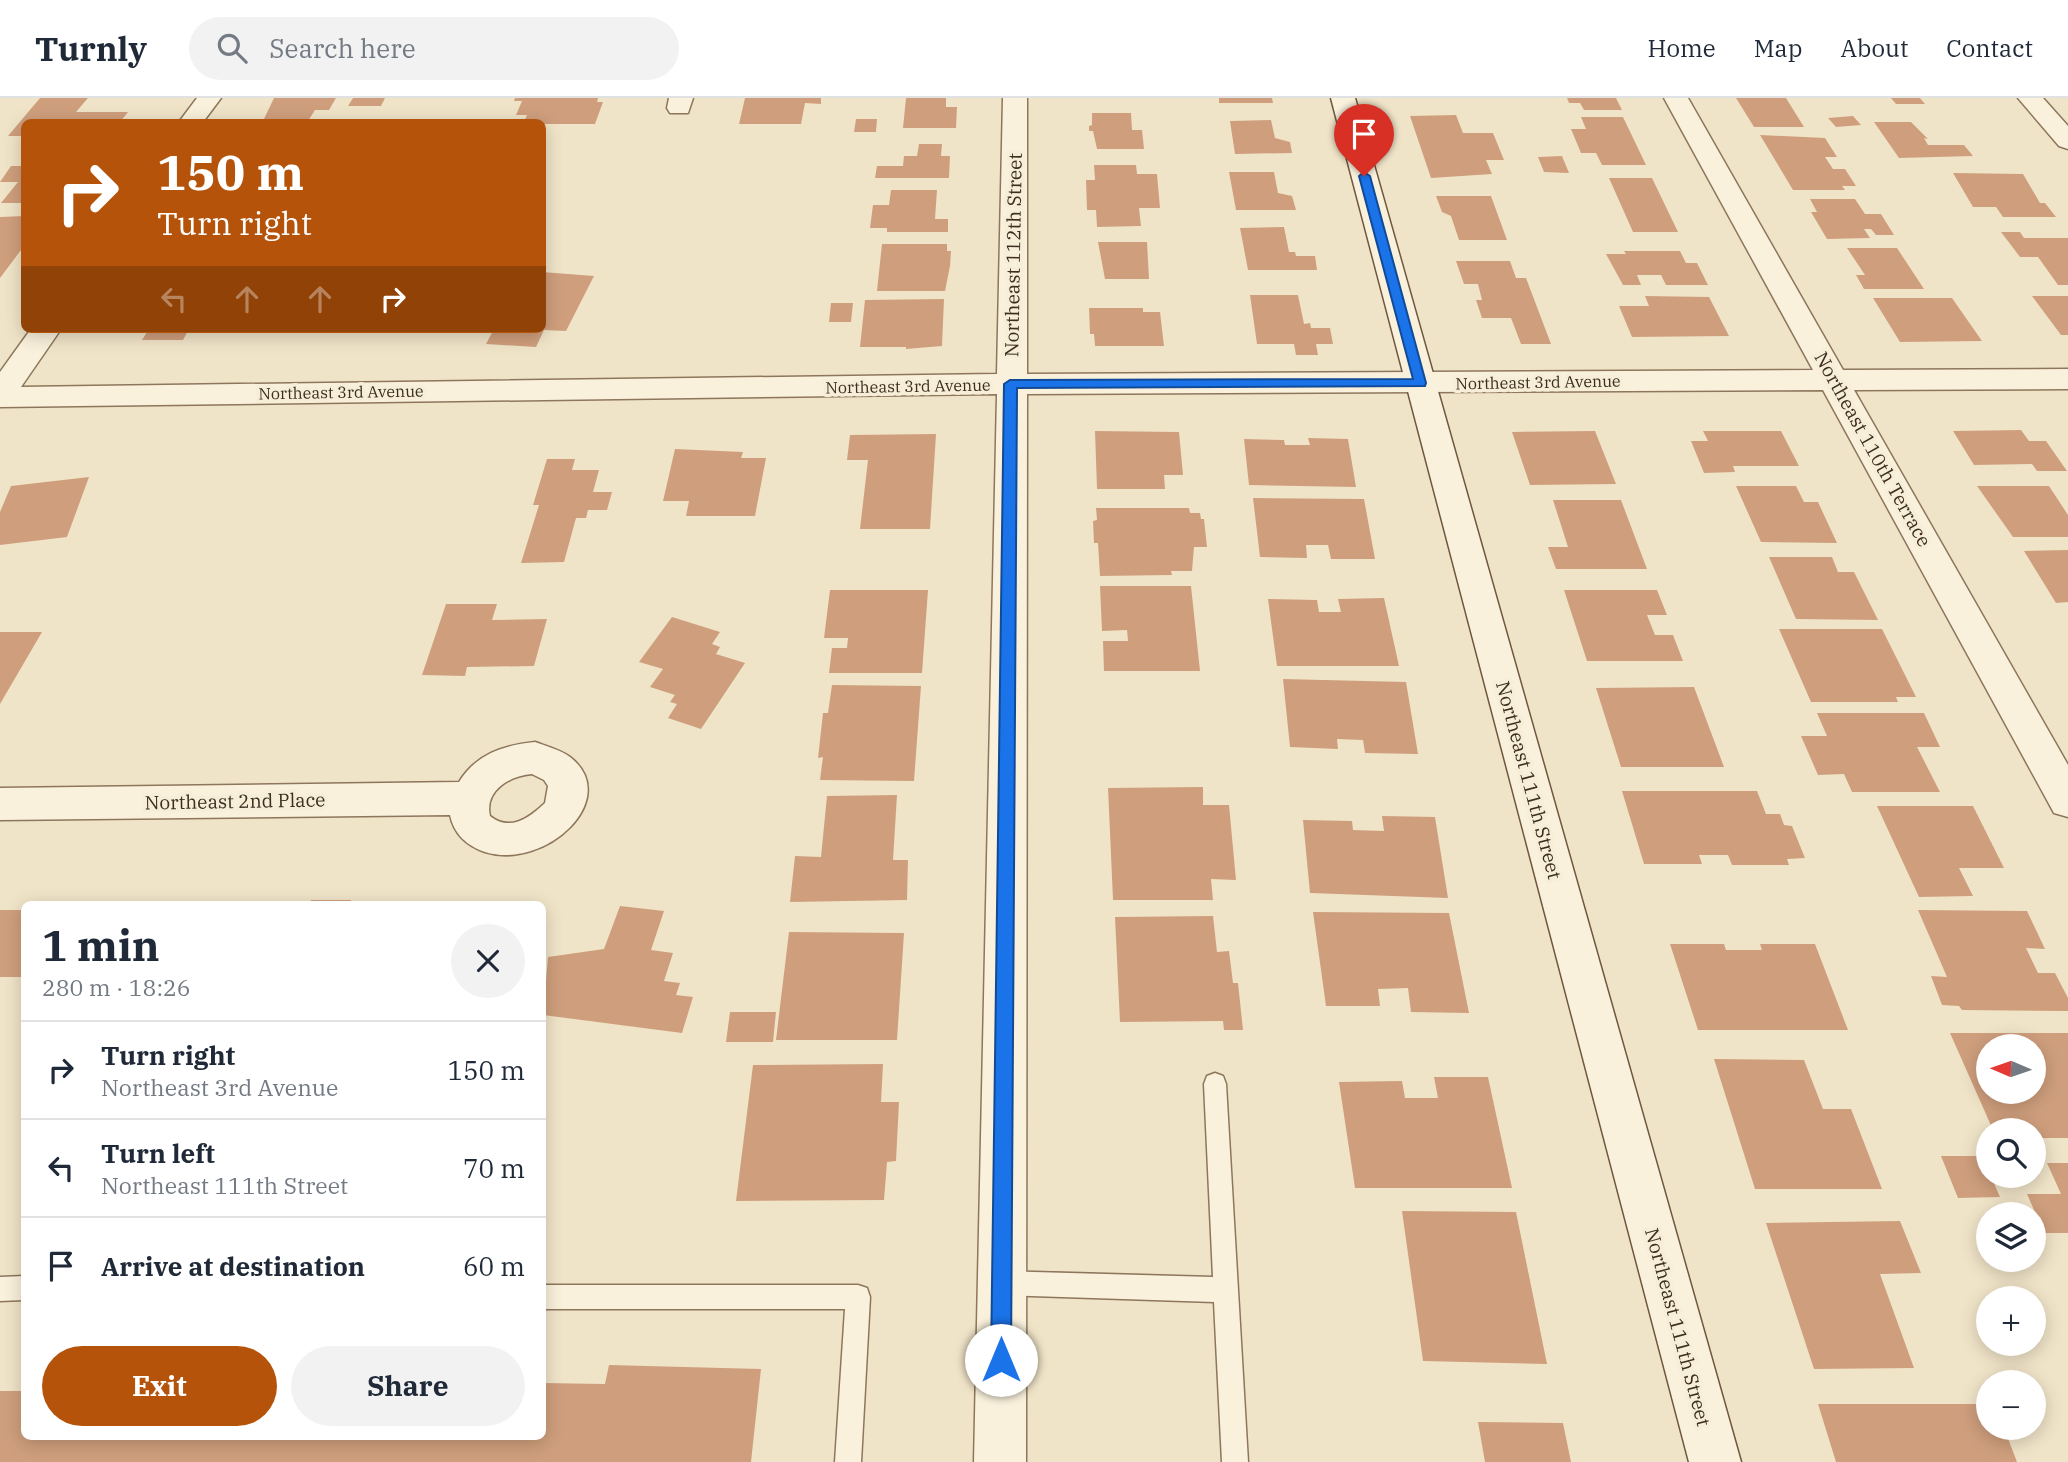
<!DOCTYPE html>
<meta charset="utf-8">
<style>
:root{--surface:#fff;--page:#f2f2f3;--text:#1f2937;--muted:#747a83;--line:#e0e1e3;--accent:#b45309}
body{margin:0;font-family:"IBM Plex Serif",serif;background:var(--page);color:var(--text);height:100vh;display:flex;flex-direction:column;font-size:26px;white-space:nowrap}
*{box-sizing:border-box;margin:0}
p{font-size:23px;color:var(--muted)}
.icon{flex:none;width:38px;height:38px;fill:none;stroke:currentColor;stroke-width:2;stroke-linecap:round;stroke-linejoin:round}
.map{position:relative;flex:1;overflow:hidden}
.side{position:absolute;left:21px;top:803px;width:525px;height:539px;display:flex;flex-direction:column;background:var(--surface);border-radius:10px;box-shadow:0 4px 18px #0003}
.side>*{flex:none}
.guide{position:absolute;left:21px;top:21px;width:525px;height:214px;border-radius:10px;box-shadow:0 4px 18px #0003;background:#b45309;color:#fff;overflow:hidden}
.needle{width:46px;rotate:272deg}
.buttons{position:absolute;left:1976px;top:936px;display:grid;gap:14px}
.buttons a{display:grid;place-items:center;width:70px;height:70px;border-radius:50%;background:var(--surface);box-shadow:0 4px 18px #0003;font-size:35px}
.pin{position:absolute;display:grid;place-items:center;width:60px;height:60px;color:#fff;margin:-72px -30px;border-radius:50% 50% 50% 0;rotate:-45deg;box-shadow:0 0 7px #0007}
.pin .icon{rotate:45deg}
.me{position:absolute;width:77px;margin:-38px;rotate:0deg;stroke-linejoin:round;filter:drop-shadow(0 0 5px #0008)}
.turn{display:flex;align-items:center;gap:24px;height:147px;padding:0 21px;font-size:32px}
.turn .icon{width:91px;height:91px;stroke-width:2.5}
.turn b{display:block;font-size:49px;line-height:60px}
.lanes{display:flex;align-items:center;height:66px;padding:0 21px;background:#0003;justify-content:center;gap:35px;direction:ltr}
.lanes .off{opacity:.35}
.round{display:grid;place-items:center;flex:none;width:74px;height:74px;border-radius:37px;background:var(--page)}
.summary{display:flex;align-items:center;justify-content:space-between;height:119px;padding:0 21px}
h1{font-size:42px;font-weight:800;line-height:52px}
.cta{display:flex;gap:14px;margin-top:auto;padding:14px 21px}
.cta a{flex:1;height:80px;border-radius:42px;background:var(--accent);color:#fff;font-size:28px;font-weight:800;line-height:80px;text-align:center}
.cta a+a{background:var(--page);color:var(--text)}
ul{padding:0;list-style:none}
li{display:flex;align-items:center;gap:21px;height:98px;padding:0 21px;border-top:2px solid var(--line)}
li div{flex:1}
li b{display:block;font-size:26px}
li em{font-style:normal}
header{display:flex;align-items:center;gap:42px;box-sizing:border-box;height:98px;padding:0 35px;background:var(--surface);border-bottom:2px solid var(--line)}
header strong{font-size:33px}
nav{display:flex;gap:38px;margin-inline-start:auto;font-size:24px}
.search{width:490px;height:63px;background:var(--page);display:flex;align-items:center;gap:18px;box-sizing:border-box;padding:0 24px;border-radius:38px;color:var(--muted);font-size:26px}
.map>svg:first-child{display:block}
</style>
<header>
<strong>Turnly</strong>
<div class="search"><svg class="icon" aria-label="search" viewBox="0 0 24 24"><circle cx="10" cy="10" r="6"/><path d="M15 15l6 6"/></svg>Search here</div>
<nav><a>Home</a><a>Map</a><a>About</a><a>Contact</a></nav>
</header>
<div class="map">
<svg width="2068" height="1364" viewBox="0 0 2068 1364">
<rect width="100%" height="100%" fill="#f0e4c8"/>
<path fill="#cf9f7d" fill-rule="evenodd" d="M40,0H88L76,14H128L120,24H24V38H8Z
M274,0H336L329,12H315L308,23H263Z
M353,0H385L381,8H348Z
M515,0H598L597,4H603L595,26H542L524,24L527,17H516L522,3H514Z
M745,0H821V6L805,5L801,26H739Z
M906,0H946V9H957L956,30H903Z
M1219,0H1272L1273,5H1219Z
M1567,0H1616L1622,12H1584L1580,5H1569Z
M1736,0H1786L1804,29H1754Z
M1891,0H1920L1925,6H1896Z
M1092,15H1131L1132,32H1142L1144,51H1097L1093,33H1089V28L1092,27Z
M1456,17L1463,35H1493L1504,62H1486L1492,76L1431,80L1410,18Z
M1853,18L1861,27L1836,29L1828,20Z
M1581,19H1623L1646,67H1602L1596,55H1581L1571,31H1586Z
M856,21H877L876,34H854Z
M1271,22L1275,40L1290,44L1292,55L1235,56L1230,23Z
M1874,24H1911L1928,41L1924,40L1928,47H1964L1973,58L1899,60Z
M1760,37L1825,40L1837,59H1825L1833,71H1845L1856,88H1842L1845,92H1793Z
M919,46H942L941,58H950L949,80H875L877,68H903L904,58H917Z
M1562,58L1569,75L1544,74L1538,59Z
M1094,67H1136L1137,76H1157L1160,110H1139L1141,128L1097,129L1096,112H1087L1086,82H1095Z
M11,68H24V105H1L18,84H0Z
M1229,74H1274L1278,95L1292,98L1296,112H1236Z
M1953,75L2023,76L2040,105H2045L2056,119H2003L1996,109H1973Z
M1609,80H1652L1678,134H1633Z
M891,92H937L935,121H948V134H887V130H870L873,107H889Z
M1436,98H1491L1507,142H1459L1451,118L1442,114Z
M1810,101H1855L1865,116H1881L1894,137H1876L1871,131H1864L1870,140L1827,141L1811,114H1817Z
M24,118V148L0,180V119Z
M1284,129L1289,154H1295L1296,158H1315L1317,172H1248L1240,130Z
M2001,134H2020L2024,140H2068V187H2058L2038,159H2020Z
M1098,144H1147L1149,181H1105Z
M882,146H947V153H951L950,168L945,193H877Z
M1847,150H1897L1924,191H1864L1856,177H1865Z
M1624,153H1680L1686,165H1697L1708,187H1666L1661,177H1637L1641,187H1623L1606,156H1626Z
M1456,163H1510L1516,180H1526L1551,246H1521L1511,220H1482L1476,202H1482L1478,186H1464Z
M542,174L594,178L566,233L544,232L536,249L486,246L494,231H542Z
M1250,197H1298L1304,226L1310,225L1311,230H1330L1333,246H1316L1318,257H1296L1294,246H1257Z
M1645,198L1709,199L1729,238L1632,239L1619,208H1649Z
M2032,198H2068V237H2061Z
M1873,200H1952L1982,243L1900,244Z
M944,201L942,248L906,251V249H860L865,202Z
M831,205H853L851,224H829Z
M1089,210H1143V214H1160L1164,248H1095L1094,236H1090Z
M149,231H189L183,242H142Z
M2021,332L2029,343H2046L2067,373H2037L2032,366L1974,367L1953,333Z
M1095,333L1179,334L1183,377H1164L1165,391H1097Z
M1595,333L1616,386L1530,387L1512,334Z
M1703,333H1781L1799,368H1733L1735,374L1704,375L1691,343H1708Z
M936,336L930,431H860L868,362H847L850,337Z
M1308,340L1348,341L1356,389L1249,387L1244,341L1284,342L1285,347H1310Z
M675,351L743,354L741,360H766L755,418H686L689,403H663Z
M547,361H575L572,372H599L593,394H612L607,412H588L586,420H576L564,464L521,465L539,407H533Z
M89,379L67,439L0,447V414L11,388Z
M1736,388H1796L1804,404H1818L1837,445L1761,444Z
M1977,388H2049L2068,417V439H2013Z
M1253,400L1364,401L1375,461H1331L1328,447H1306L1307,460L1260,459Z
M1553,402H1621L1647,471H1556L1548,449H1568Z
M1096,410H1189L1190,415H1200L1201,421H1204L1207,449H1194L1192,473H1171L1172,477L1100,478L1098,445H1094L1093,423L1097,422Z
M2068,452V504L2056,505L2024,453Z
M1769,459H1832L1838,474H1854L1878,522L1796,521Z
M1100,488H1191L1200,573H1104L1103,543H1128L1127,532L1102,533Z
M830,492H928L922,575H829L832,550H847L848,540H824Z
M1564,492H1657L1667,517H1647L1655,537H1673L1683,563H1587Z
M1384,500L1399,568H1277L1268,501L1317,502L1319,514H1341L1338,501Z
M446,506H497L492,522L547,521L534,568L467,569L465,578L422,577Z
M672,519L720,534L712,546L720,549L716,556L745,565L701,631L668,620L677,606L670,604L675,597L650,589L663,571L639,564Z
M1779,531H1882L1916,599H1896L1898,604H1811Z
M0,534H42L0,606Z
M1283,581L1406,584L1418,656L1365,655L1363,642L1337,641L1338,651L1290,649Z
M832,587L921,588L914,683L820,682L823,659L818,660L823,615H828Z
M1694,589L1724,669H1621L1596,590Z
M1817,615H1924L1940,649H1917L1940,694H1852L1844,676L1818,677L1801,638H1827Z
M1203,689V707H1229L1236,782L1211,781L1213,802H1113L1108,690Z
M1622,693H1757L1766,716H1780L1784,727L1792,728L1805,760L1787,761L1789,767H1732L1728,757H1699L1702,766H1644Z
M897,697L893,762H908L907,802L790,804L795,758L821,759L827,698Z
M1877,708H1973L2004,770H1959L1973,798L1919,799Z
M1382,718L1435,719L1448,800L1310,795L1303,722L1352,723L1353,732L1384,733Z
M311,802H351L349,807H309Z
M132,803H169L167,807H130Z
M620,808L664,813L651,852L673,855L664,883L680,885L676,897L693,899L682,935L543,917L548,859L604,851Z
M0,812H24V879H0Z
M1918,812L2027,813L2045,851L2026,850L2038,875H2055L2068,900V913L1962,912L1959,908L1942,907L1931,878L1947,879Z
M1313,814L1449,815L1469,915L1411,914L1408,890L1378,891L1380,908H1326Z
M1213,818L1217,854L1229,853L1233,885H1238L1243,932H1224L1223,923L1120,924L1115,819Z
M789,834L904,835L897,942H776Z
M1670,846H1724L1726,852H1762L1760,846H1815L1848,932H1698Z
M730,914H776L773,944H726Z
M1950,935H2068V1040H2034V1032H1993ZM1988,948H2034V994H1988Z
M1714,961L1804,962L1823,1011H1851L1882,1091H1755Z
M883,966L881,1004H899L896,1063L887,1064L884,1102L736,1103L753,967Z
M1434,979H1488L1512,1090H1355L1339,984L1402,983L1405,1000H1438Z
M1941,1058H1982L2000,1099L1958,1100Z
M2047,1065H2068V1135H2044L2027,1096H2061Z
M1402,1113L1516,1114L1547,1266L1423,1263Z
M1900,1123L1921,1175L1880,1176L1914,1270L1814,1271L1766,1125Z
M609,1267L761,1271L751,1364H0V1293H24V1339H542V1285L605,1286Z
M1818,1306H1988V1330H2004L2017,1364H1836Z
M1478,1324L1563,1325L1571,1364H1485Z"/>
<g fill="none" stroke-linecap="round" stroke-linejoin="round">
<g stroke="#8d765c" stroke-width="3">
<path id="lane" d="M1215,975L1223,978L1226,986L1248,1364H1222L1214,1204L1002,1197L993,1194L990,1185L993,1176L1002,1173L1213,1179L1204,986L1207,978Z
M24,1178V1202L0,1203V1179Z
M542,1187H858L867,1190L870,1199L861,1364H835L845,1211H542Z"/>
</g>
<g stroke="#8d765c" stroke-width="3">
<path id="street" d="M197,0H221L203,24H179Z
M669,0H693L688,15H670L667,10Z
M1003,0H1027V276L1813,272L1664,0H1688L1843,272L2068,271V291L1854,292L2068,667V719L2054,715L1823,292L1027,296L1026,1364H974L997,296L0,309V274L31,231H61L21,289L997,276Z
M2018,0H2043L2068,28V51L2059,48Z
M535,644C546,648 561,652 570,659C623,700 546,773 485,754C467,748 454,736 450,717L0,722V690L459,684C476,656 504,647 535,644ZM532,676L544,682L548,688L545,705C529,720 510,734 490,718C484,692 510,678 532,676Z"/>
</g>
<g stroke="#6f573f" stroke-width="3">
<path id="secondary" d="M1331,0H1355L1741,1364H1689Z"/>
</g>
<use href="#lane" fill="#faf1dc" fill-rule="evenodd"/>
<use href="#street" fill="#faf1dc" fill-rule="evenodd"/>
<use href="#secondary" fill="#faf1dc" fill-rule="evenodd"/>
</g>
<path fill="#1a73e8" stroke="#114b97" stroke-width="2" d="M1364,74L1370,78L1426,285L1425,288L1017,290L1011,1262L1008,1269L1001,1272L994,1269L991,1262L1004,286L1010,282L1413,281L1359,78Z"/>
<g text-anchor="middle" stroke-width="7" stroke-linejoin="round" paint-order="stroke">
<g font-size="16" fill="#3d2e20" stroke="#f7eed8">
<text transform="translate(1538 284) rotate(-1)" y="6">Northeast 3rd Avenue</text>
<text transform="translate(908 288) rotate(-1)" y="6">Northeast 3rd Avenue</text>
<text transform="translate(341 294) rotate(-1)" y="6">Northeast 3rd Avenue</text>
</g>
<g font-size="19" fill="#3d2e20" stroke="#f7eed8">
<text transform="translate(1013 157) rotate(-89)" y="7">Northeast 112th Street</text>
<text transform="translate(1873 351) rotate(61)" y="7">Northeast 110th Terrace</text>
<text transform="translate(1529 682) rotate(75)" y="7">Northeast 111th Street</text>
<text transform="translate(235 703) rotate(-1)" y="7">Northeast 2nd Place</text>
<text transform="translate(1678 1229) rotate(75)" y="7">Northeast 111th Street</text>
</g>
</g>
</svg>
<div class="buttons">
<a><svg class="needle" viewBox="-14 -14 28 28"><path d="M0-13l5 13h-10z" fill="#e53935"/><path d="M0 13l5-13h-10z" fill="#747a83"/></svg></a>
<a><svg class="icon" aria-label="search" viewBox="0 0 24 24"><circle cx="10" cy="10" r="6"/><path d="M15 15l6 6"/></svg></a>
<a><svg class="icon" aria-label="layers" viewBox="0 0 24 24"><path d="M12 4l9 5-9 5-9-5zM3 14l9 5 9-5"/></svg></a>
<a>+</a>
<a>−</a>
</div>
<div class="pin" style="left:1364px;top:78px;background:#d93025"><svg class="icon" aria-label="arrive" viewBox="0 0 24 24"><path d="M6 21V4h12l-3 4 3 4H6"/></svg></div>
<svg class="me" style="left:1001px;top:1262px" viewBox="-20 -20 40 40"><circle r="19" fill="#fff"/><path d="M0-13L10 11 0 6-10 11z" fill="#1a73e8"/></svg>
<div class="guide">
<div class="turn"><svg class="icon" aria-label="right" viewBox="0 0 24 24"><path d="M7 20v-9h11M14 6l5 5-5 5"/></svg><div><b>150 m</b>Turn right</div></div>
<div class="lanes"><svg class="icon off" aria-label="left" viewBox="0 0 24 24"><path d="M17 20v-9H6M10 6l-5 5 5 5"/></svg><svg class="icon off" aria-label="ahead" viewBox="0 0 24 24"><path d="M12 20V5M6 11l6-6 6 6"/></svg><svg class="icon off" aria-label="ahead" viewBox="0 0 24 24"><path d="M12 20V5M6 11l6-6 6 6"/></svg><svg class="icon" aria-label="right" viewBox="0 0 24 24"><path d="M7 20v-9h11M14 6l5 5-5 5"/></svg></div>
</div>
<section class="side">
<div class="summary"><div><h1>1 min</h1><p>280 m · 18:26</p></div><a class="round"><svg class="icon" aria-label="close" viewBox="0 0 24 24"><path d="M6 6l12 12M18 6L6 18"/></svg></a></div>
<ul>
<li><svg class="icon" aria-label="right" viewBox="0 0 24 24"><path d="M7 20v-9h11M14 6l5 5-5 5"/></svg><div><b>Turn right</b><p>Northeast 3rd Avenue</p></div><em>150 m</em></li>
<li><svg class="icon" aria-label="left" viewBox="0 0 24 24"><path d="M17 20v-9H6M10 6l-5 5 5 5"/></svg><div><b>Turn left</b><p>Northeast 111th Street</p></div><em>70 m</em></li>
<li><svg class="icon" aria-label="arrive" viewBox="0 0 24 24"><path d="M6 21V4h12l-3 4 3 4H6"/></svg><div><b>Arrive at destination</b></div><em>60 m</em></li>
</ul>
<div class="cta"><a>Exit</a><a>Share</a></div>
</section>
</div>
